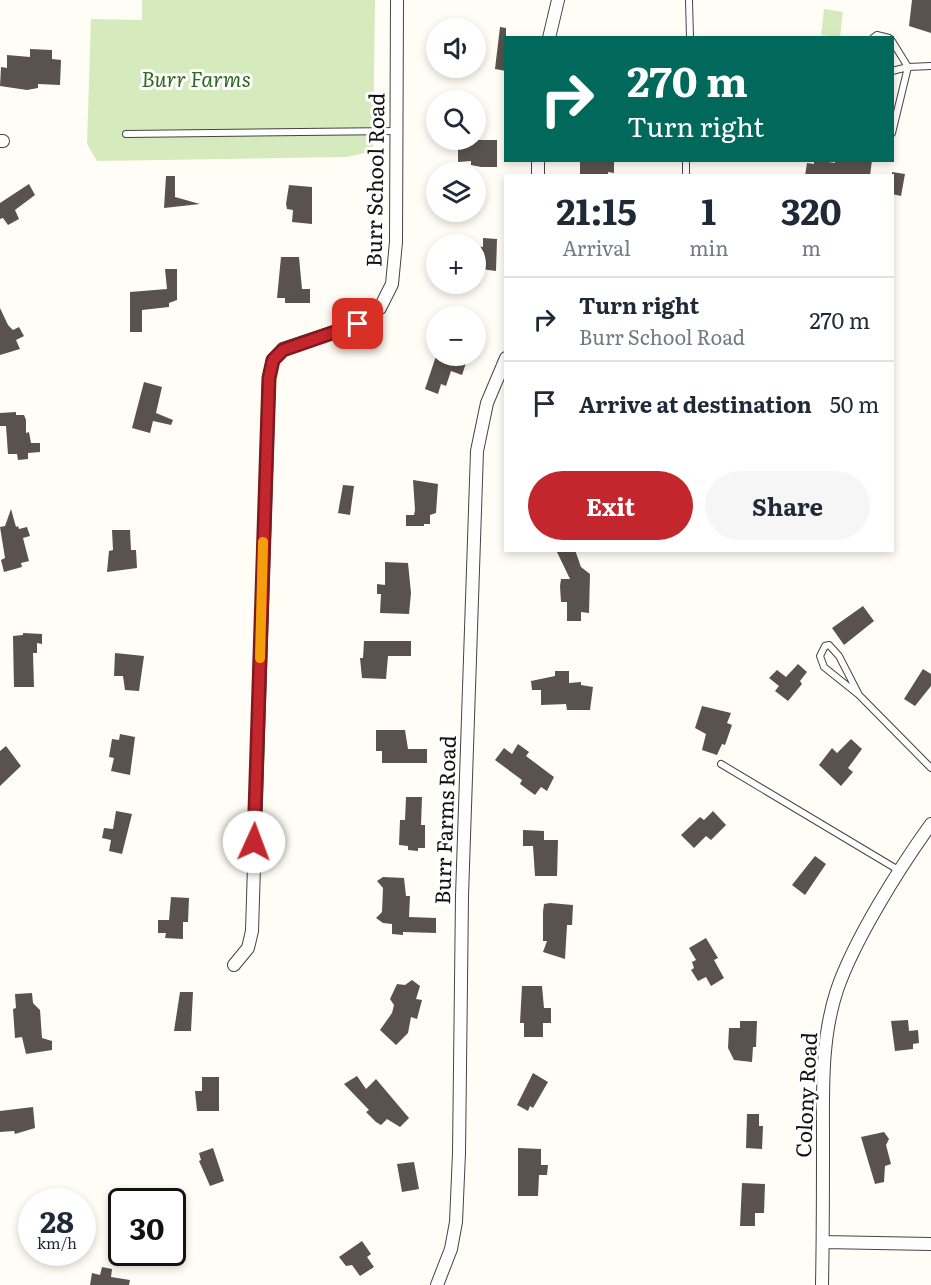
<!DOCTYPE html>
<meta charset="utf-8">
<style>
:root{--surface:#fff;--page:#f6f6f7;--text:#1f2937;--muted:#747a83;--line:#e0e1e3;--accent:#c4262e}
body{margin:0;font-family:Literata,serif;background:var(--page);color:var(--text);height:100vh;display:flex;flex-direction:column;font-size:22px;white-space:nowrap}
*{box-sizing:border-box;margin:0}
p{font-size:20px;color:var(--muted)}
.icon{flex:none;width:33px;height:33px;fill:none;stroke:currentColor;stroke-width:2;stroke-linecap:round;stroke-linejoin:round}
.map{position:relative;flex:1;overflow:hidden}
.drawer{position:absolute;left:504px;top:174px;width:390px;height:378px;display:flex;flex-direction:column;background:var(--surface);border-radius:0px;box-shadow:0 3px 9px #0003}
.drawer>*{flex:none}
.banner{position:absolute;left:504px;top:36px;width:390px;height:126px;border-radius:0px;box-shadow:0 3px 9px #0003;background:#00695c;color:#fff;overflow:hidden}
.fabs{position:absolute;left:426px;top:18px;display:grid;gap:12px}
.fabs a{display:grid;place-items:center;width:60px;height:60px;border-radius:50%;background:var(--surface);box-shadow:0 3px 9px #0003;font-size:30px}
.speed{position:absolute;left:18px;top:1188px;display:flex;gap:12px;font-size:30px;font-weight:700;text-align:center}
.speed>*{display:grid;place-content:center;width:78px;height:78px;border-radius:50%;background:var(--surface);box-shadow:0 3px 9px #0003;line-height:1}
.speed small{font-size:15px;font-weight:400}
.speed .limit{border:3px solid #111;border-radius:9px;background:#fff;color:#111}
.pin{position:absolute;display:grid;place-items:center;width:51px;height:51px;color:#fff;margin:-26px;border-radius:12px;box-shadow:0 3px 9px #0006}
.me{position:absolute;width:66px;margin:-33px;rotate:2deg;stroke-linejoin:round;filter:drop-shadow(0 0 4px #0008)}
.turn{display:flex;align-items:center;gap:21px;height:126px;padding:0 24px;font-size:27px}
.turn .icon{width:78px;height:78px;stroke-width:2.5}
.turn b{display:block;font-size:42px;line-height:51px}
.eta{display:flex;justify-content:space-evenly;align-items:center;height:102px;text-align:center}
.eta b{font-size:36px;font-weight:700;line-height:42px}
.primary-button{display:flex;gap:12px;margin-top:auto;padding:12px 24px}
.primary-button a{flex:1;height:69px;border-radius:36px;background:var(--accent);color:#fff;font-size:24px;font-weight:700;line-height:69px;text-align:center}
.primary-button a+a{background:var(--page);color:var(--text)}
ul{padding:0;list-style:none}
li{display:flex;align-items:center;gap:18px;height:84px;padding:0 24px;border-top:2px solid var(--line)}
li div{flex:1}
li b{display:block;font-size:22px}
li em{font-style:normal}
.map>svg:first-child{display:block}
</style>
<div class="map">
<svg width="931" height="1285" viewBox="0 0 931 1285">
<rect width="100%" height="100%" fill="#fffdf5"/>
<path fill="#d5ebbd" d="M142,0H375L373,151L347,157L97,161L87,144L91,19L142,20Z
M824,9L843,12L840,37L821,35Z"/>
<path fill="#5a524d" d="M912,0H931V33L909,26Z
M500,27L506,28V71L495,69Z
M30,49L52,50V59L61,60L60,85L38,84V88L27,90L0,86L1,67L7,68V55L30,57Z
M461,140H497V167H481L471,165V161L458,162V145H461Z
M814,160L835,163V160H872L870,176H805L807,163L814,164Z
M595,161L614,162V173L608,172V176H580V162Z
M892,172L905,174L901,196L892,194Z
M166,176H175V197L200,204L164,208Z
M29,184L35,195L15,210L19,219L8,225L3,218L0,219V203Z
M289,185L312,187V224L292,222L293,210L287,209L286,204Z
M483,238L497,239L496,271L481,269L482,260H476V246L483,247Z
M281,257H299L302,289H310V303H285V298H277Z
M165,269H177V300L169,303V307L142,310V332H130V292L167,289Z
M0,308L8,325L13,330L19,327L24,336L16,340L20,349L0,355Z
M436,356H453L467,360L462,375L451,371L446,386L441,384L438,394L425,389Z
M144,382L162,387L156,413L173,420L171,425L153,421L150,433L132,428Z
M16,412V415H24L26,420V433L29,432L31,443H40V452L28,453V459L18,460L17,454H8L6,426H0V413Z
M413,480L438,484L436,513L430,515V524H424V526H406V515H414L415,510Z
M343,485L354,486L350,515L338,513Z
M11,509L16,527L18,526L19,529L27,527L30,536L23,538L29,561L21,563L22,567L4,572L1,560L5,558L0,527L5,526Z
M112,530H130L131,550H136L137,568L107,572L109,551L113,550Z
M556,550H575L581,567L590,574L589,613L581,612V621H567V602H561L560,586L561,579H570Z
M385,562L408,563L411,593L409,614L380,613L381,594H377V584L385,585Z
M863,606L874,621L844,645L832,628Z
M23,633L42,634V644L37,643V653H33L34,687H14L13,636L23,635Z
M364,641H411V656H388L386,679L362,678L360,658H363Z
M115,653L144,656L139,691L125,690L123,676H114Z
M798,664L807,672L800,681L802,684L788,701L775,691L779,686L769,678L777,670L786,677Z
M923,669L931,674V686L915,706L904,699Z
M555,671H569V683L581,682V685L593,687L590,710H567L566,704L541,705V690H532L531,681L555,676Z
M702,706L731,713L727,723L732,725L725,745L722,744L717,755L702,750L706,734L695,728Z
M376,730H405L408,749H427V763H382V751H376Z
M120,734L135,737L130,775L111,771L114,758L109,757L112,739L119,740Z
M851,739L862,749L848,768L853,772L841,786L819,765L832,748L837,753Z
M518,744L529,752L526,756L554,777L547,791L541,787L535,795L520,784L522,780L495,760L504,748L512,754Z
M6,746L21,766L0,786V751Z
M406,797H422L421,825H425V848H418V851L408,850V846L399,845L400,820H405Z
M116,811L132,814L122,854L109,851L111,840L102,838L104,828L113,829Z
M713,811L726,825L711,840L706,836L694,848L681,835L700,817L704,820Z
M523,830L544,831V840H558L557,876H535L533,846H523Z
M815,856L826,864L805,895L792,885Z
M383,877L404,878L406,896H410L409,917L436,918V933L403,932V935L392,934V924L383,923L376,918L382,912L383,888L377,881Z
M171,897L189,898L188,922H183V939L165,938L166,933H158V920H169Z
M550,903L573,905L572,925H567L565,959L543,952L547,941H543V912L544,904Z
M706,938L718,958L714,960L724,978L711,986L706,977L698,981L691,970L694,968L692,962L696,960L689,948Z
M412,980L420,986L416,999L422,1000L417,1019L411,1017L408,1033L396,1045L380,1030L392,1013L394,1005L390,999L397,984L405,985Z
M522,986H542L544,1008H551V1023H543V1037H524V1023H520Z
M180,992H193L191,1031H174Z
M32,993L33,1003L40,1010L42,1038L52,1041V1050L26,1054L22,1037L15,1038L13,1009L16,1008L15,994Z
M908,1020L909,1031L918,1030L919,1043L913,1044V1049L895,1051L891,1021Z
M740,1021H757L756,1047H753L752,1062L734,1060L728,1048L729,1028H740Z
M533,1073L548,1082L533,1108L530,1106L528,1111L517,1105Z
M357,1076L366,1089L376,1079L409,1118L400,1127L387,1119L381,1125L376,1122L366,1112L369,1110L344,1084Z
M202,1077H219V1111H197L195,1091H202Z
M33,1107L35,1128L15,1134L14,1131L0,1132V1111Z
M747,1114H759V1126H763L762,1149L746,1148Z
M884,1132L889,1139L886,1145L891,1164L885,1166L884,1182L875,1184L861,1137Z
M213,1148L224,1181L210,1186L199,1161L201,1160L199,1153Z
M518,1148L541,1149V1165H548L547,1175H539L538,1196H518Z
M414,1162L419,1189L402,1192L397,1164Z
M742,1183L765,1184L764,1213H755V1226H740Z
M362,1241L371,1254L367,1257L374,1267L360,1276L352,1265L346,1266L339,1257Z
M102,1267L112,1269L111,1277L130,1280L129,1285H90L92,1273L100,1275Z"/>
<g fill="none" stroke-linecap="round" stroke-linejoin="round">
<g stroke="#444" stroke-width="8">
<path id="lane" d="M689,0L690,38
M873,38L877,35L889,38
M892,41L908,67L892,133
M892,71L908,67L931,66
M126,134L396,131
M686,176V160
M859,695L839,656L829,645L825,646L820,656L824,667L859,695L931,768
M721,764L900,871"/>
</g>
<g stroke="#444" stroke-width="14">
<path id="street" d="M549,38L558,0
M0,141H3
M538,176V160
M234,965L248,948L252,931L269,378L273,360L283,349L358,324L380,308L392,284L396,242L397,0
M823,1242L931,1244
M437,1285L451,1249L456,1222L459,1153L462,896L477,451L487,403L506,358
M822,1285C823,1236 823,1188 823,1139C823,1090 821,1038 837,990C854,940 900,867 931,824"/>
</g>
<use href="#lane" stroke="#fff" stroke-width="6"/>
<use href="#street" stroke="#fff" stroke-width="12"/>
</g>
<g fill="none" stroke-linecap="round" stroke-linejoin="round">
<g stroke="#7f191e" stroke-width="15">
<path id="route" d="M254,842L269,378L273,360L283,350L358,324"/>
</g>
<use href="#route" stroke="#c4262e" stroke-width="10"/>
<path stroke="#f59e0b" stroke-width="10" d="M260,658L263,542"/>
</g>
<g text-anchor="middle" stroke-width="6" stroke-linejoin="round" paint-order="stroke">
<g font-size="21" font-style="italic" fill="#2f6b1f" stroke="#fff">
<text x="196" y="87">Burr Farms</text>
</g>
<g font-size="21" fill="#111" stroke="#fff">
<text transform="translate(376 180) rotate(-89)" y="7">Burr School Road</text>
<text transform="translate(446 820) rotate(-88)" y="7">Burr Farms Road</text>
<text transform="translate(807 1095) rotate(-87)" y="7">Colony Road</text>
</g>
</g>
</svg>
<div class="fabs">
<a><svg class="icon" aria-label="sound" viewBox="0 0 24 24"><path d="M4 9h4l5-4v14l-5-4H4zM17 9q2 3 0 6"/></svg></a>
<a><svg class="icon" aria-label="search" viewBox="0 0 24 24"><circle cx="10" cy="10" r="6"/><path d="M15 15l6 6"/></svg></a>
<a><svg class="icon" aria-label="layers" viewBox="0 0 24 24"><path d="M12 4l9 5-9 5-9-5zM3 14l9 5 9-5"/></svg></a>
<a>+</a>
<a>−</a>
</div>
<div class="speed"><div>28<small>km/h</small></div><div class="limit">30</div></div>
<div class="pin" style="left:358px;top:324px;background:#d93025"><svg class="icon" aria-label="arrive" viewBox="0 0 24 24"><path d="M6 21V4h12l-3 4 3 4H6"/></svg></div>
<svg class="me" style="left:254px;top:842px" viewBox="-20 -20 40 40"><circle r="19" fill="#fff"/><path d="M0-13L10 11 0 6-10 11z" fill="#c4262e"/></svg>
<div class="banner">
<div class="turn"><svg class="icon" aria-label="right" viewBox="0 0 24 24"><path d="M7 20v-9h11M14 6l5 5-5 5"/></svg><div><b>270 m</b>Turn right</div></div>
</div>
<section class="drawer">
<div class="eta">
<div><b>21:15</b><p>Arrival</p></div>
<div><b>1</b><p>min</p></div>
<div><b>320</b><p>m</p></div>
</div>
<ul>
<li><svg class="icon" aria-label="right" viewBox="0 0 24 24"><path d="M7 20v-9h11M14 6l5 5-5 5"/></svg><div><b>Turn right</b><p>Burr School Road</p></div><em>270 m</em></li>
<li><svg class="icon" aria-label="arrive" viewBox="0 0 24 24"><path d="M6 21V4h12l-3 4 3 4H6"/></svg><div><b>Arrive at destination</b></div><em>50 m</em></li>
</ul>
<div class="primary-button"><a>Exit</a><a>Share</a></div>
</section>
</div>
